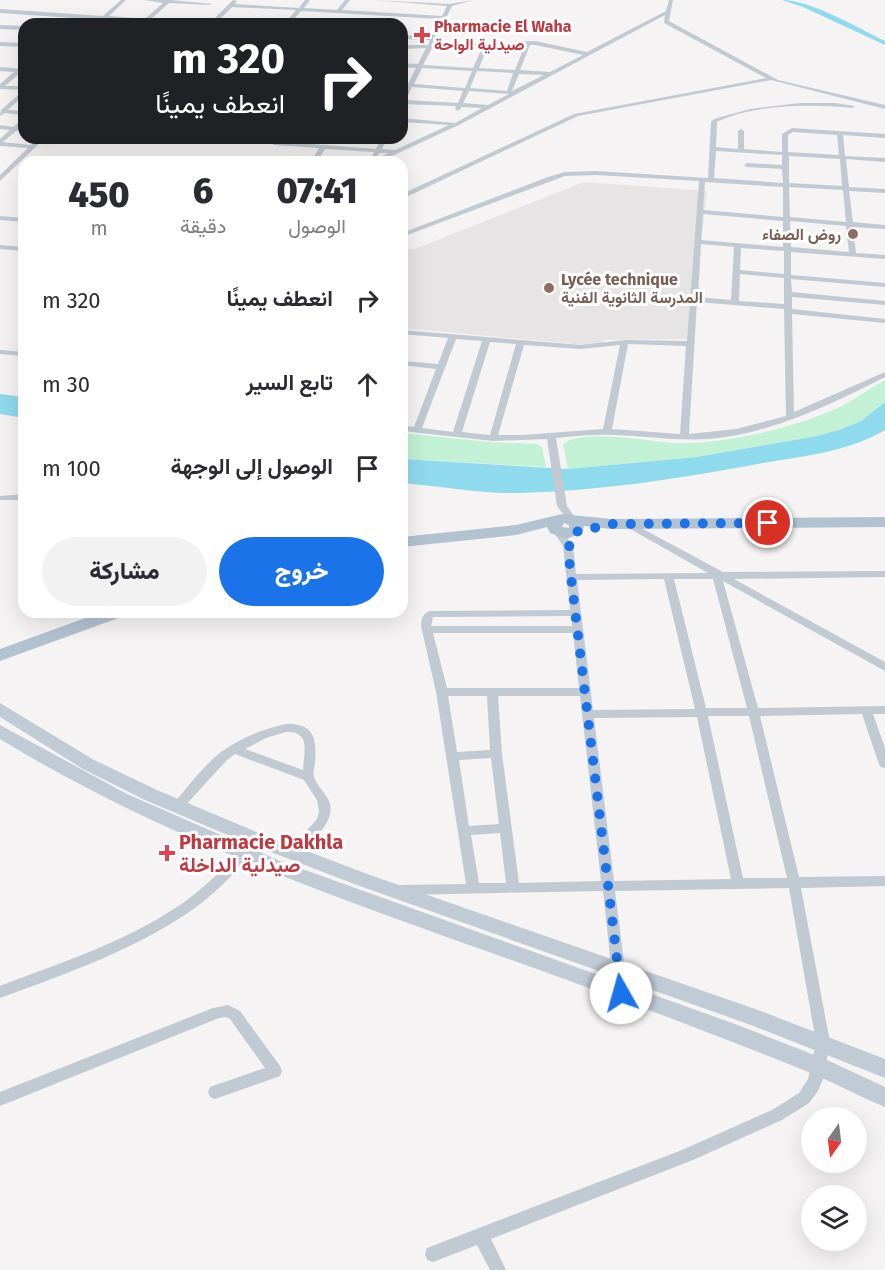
<!DOCTYPE html>
<html lang="ar">
<meta charset="utf-8">
<style>
:root{--surface:#fff;--page:#f2f2f3;--text:#2b2b33;--muted:#7c7c81;--accent:#1a73e8}
body{margin:0;font-family:"Fira Sans",Vazirmatn,sans-serif;background:var(--page);color:var(--text);direction:rtl;height:100vh;display:flex;flex-direction:column;font-size:22px;white-space:nowrap}
*{box-sizing:border-box;margin:0}
p{font-size:20px;color:var(--muted)}
.icon{flex:none;width:33px;height:33px;fill:none;stroke:currentColor;stroke-width:2;stroke-linecap:round;stroke-linejoin:round}
.map{position:relative;flex:1;overflow:hidden;direction:ltr}
.details{position:absolute;left:18px;top:156px;width:390px;height:462px;display:flex;flex-direction:column;background:var(--surface);border-radius:18px;box-shadow:0 6px 24px #0002;direction:rtl}
.details>*{flex:none}
.guide{position:absolute;left:18px;top:18px;width:390px;height:126px;border-radius:18px;box-shadow:0 6px 24px #0002;direction:rtl;background:#202124;color:#fff;overflow:hidden}
.needle{width:39px;rotate:194deg}
.controls{position:absolute;left:801px;top:1107px;display:grid;gap:12px}
.controls a{display:grid;place-items:center;width:66px;height:66px;border-radius:50%;background:var(--surface);box-shadow:0 6px 24px #0002;font-size:30px}
.pin{position:absolute;display:grid;place-items:center;width:51px;height:51px;color:#fff;margin:-26px;border:3px solid #fff;border-radius:50%;box-shadow:0 2px 6px #0007}
.me{position:absolute;width:66px;margin:-33px;rotate:353deg;stroke-linejoin:round;filter:drop-shadow(0 0 4px #0008)}
.turn{display:flex;align-items:center;gap:21px;height:126px;padding:0 24px;font-size:27px}
.turn .icon{width:78px;height:78px;stroke-width:2.5}
.turn b{display:block;font-size:42px;line-height:51px}
.eta{display:flex;justify-content:space-evenly;align-items:center;height:102px;text-align:center}
.eta b{font-size:36px;font-weight:800;line-height:42px}
.action{display:flex;gap:12px;margin-top:auto;padding:12px 24px}
.action a{flex:1;height:69px;border-radius:36px;background:var(--accent);color:#fff;font-size:24px;font-weight:800;line-height:69px;text-align:center}
.action a+a{background:var(--page);color:var(--text)}
ul{padding:0;list-style:none}
li{display:flex;align-items:center;gap:18px;height:84px;padding:0 24px}
li div{flex:1}
li b{display:block;font-size:22px}
li em{font-style:normal}
.map>svg:first-child{display:block}
</style>
<div class="map">
<svg width="885" height="1270" viewBox="0 0 885 1270">
<rect width="100%" height="100%" fill="#f5f3f3"/>
<path fill="#e6e4e5" d="M584,182L707,191L690,339L605,340L597,346L402,328V249H414Z"/>
<path fill="#c3f1d5" d="M885,380V402L861,421L842,429L817,436L697,457L568,469L563,444C581,429 648,441 672,443C718,446 800,427 842,406C856,398 871,388 885,380Z
M402,433L488,442L537,444L542,447L546,467L402,459Z"/>
<path fill="#90daee" d="M0,394L24,397V418L0,414Z
M885,402V430C848,452 804,456 763,463C683,478 601,491 520,493C481,494 441,486 402,483V459L568,469L697,457L817,436L842,429L861,421Z"/>
<g fill="none" stroke-linecap="round" stroke-linejoin="round">
<path fill="#90daee" fill-rule="evenodd" d="M782,0C811,0 858,28 885,41V45L803,7Z"/>
<path fill="#c1cad2" fill-rule="evenodd" d="M121,0H126L109,16L145,19L163,3L144,0H171L212,4L210,5L169,3L151,19L206,24L146,23L0,13V9L103,16Z
M233,0L237,1L235,4L299,8L305,0H310L304,8L337,10L345,0H350L342,10L442,16L447,6L373,0L450,4L473,0L452,6L433,44L535,41L587,52L666,11L669,0H673L669,21L778,80L885,105V109L771,80L578,116L402,199V194L574,114L766,78L664,23L665,15L459,125L379,162H371L388,153H380L375,158L372,156L374,152L325,149L317,162H311L319,148L274,145L271,143L274,141L376,149L381,138H387L382,149L395,150L449,125L402,122V118L455,123L482,108L462,107L458,111L455,109L456,106L402,104V96L407,87H402V83L408,84L416,68L402,67V63L418,64L426,48L402,49V45H428L430,40L402,39V35L431,37L440,19L301,11L290,24H284L296,10L232,7L215,24H209ZM525,45L515,70L479,68L488,46ZM530,45H535L583,55L550,72L520,70ZM483,46L473,68L423,65L432,48ZM422,68L472,71L465,88L414,84ZM477,71L513,73L507,91L470,88ZM519,74L544,75L512,91ZM412,87L463,91L458,103L406,100ZM469,91L509,94L488,105L463,103Z
M0,25L24,26V30L0,29Z
M0,42L24,43V47L0,46Z
M0,67L24,69V73L21,72L5,86H24V90L0,89V84L14,72L0,71Z
M24,90V95L8,110L24,111V115L5,113L0,116L1,110Z
M800,103H835L855,106L852,108C812,104 754,104 717,122L716,147L738,149V131L741,129L744,131V149L782,152V134L792,128L885,134V138L843,135L845,156L885,158V162L846,159L849,187L885,189V193L849,191L853,222L885,225V229L853,227L856,253L885,255V259L791,252V275L885,283V287L791,279L792,292L885,301V305L792,297V309L885,319V323L792,314L794,412L885,372V377C830,405 770,434 708,439C677,441 646,436 615,435C595,434 576,436 556,438L567,506L577,520L572,523L569,522L557,506L547,439L493,441L402,431V425L414,427L436,369L402,365V361L438,364L448,338L402,334V330L581,345L625,340L687,341L699,181L596,175L565,176L402,237V233L548,177L565,172L596,171L708,178L711,122L714,119L750,109ZM793,132L837,135L839,155L788,152V135ZM716,151L782,155V165L747,163L744,165L747,167L782,169L783,183L714,178ZM789,156L840,159L842,186L789,183ZM705,182L783,187V217L703,210ZM789,187L843,190L846,222L790,217ZM703,214L783,221V247L701,240ZM790,221L846,226L849,252L791,247ZM701,244L734,247L731,300L698,297ZM741,248L784,251V274L740,270ZM740,274L784,278V304L739,301ZM697,302L784,309L786,416L736,429L689,434ZM456,339L482,341L453,432L422,428ZM490,342L516,344L490,435L462,432ZM628,344L686,346L680,434L612,429ZM524,345L581,349L620,345L603,429L523,435H498Z
M24,118V123L19,128L20,130L16,131L3,142L31,145L38,138H45L0,181V175L28,148L0,146V139L10,130L0,129V125L13,127Z
M263,157L300,160L303,162L261,160V158Z
M0,216L24,218V222L0,220Z
M0,245L24,247V251L0,249Z
M0,350L24,352V356L0,354Z
M24,494V500H0V496Z
M628,521L723,572L885,571V577L734,579L885,662V671L723,581L758,708L885,706V714H873L885,748V768L881,767L879,764L862,714L760,716L799,877L885,876V886L801,888L830,1042L823,1079L818,1091L809,1103L782,1120L693,1160L491,1239L506,1270H490L477,1245L433,1262L427,1260L425,1254L427,1248L682,1150L772,1110L799,1093L808,1079L816,1042L789,888L615,891L628,993L626,997L621,999L616,997L614,993L603,891L399,895L394,894L393,890L394,886L399,885L466,884L436,692L421,626C421,619 423,613 430,611L570,610L563,546L554,533L559,530L562,531L573,546L576,574L708,573L625,526L623,524ZM664,579L695,709L593,710L577,580ZM674,579H713L747,708H706ZM571,616L572,626H431L433,617ZM433,633H573L579,688H447ZM448,696H487L490,750L457,752ZM498,696H580L601,881L519,883L502,754ZM708,716H749L787,878H743ZM697,717L731,879L614,881L594,718ZM491,758L499,824L469,826L459,760ZM500,833L506,883H479L471,835Z
M286,724C314,723 317,738 315,763C314,767 313,773 314,777C319,791 334,798 330,814C326,831 307,845 296,857L292,859L288,857L286,854L317,819L319,811L317,800L304,780L235,754L227,760L181,810L177,812L173,810L171,807L173,804C188,787 203,766 221,752C240,738 263,729 286,724ZM286,732C311,731 304,752 303,770L245,749L266,738Z
M245,848L249,850L251,853L249,856C234,874 218,890 200,904C143,947 66,974 0,998V986C65,961 135,939 191,897C209,883 225,867 241,850Z
M228,1005L240,1011L280,1066L282,1071L280,1076L215,1099L210,1097L208,1092L210,1087L265,1068L230,1019L226,1017L219,1018L0,1106V1092L213,1008Z"/>
<path fill="#c1cbd6" fill-rule="evenodd" d="M0,703L94,760L157,790L254,831L370,875L758,1010L885,1059V1078L751,1025L357,885L242,841L145,800L83,769L0,717Z
M0,725L127,794L280,861L735,1024L827,1060L885,1087V1107C858,1096 833,1082 806,1071C727,1039 647,1009 567,980C374,910 176,847 0,739Z"/>
<path fill="#b3c2d1" fill-rule="evenodd" d="M562,514L611,519L885,517V527L611,529L584,526L582,533L566,539L550,533L547,527L516,535L402,547V537L516,525ZM564,523L569,525V528L562,527Z
M102,612H126L124,616L0,661V649Z"/>
</g>
<g fill="none" stroke-linecap="round" stroke-linejoin="round">
<path stroke="#1a73e8" stroke-width="10" stroke-dasharray="0 18" d="M621,993L571,577C570,562 565,545 575,532L612,524L768,523"/>
</g>
<g fill="#e0444e" stroke="#fff" stroke-width="2">
<path d="M419 26h6v6h6v6h-6v6h-6v-6h-6v-6h6z"/>
<path d="M164 844h6v6h6v6h-6v6h-6v-6h-6v-6h6z"/>
</g>
<g fill="#8d6e63" stroke="#fff" stroke-width="2">
<circle cx="853" cy="234" r="6"/>
<circle cx="549" cy="288" r="6"/>
</g>
<g text-anchor="middle" stroke-width="6" stroke-linejoin="round" paint-order="stroke">
<g font-size="16" font-weight="bold" fill="#be3a42" stroke="#fff" text-anchor="start">
<text x="434" y="32">Pharmacie El Waha<tspan x="434" dy="18">صيدلية الواحة</tspan></text>
</g>
<g font-size="16" font-weight="bold" fill="#785e54" stroke="#fff" text-anchor="end">
<text x="841" y="240">روض الصفاء</text>
<text x="561" y="285" text-anchor="start">Lycée technique<tspan x="561" dy="18">المدرسة الثانوية الفنية</tspan></text>
</g>
<g font-size="20" font-weight="bold" fill="#be3a42" stroke="#fff" text-anchor="start">
<text x="179" y="849">Pharmacie Dakhla<tspan x="179" dy="23">صيدلية الداخلة</tspan></text>
</g>
</g>
</svg>
<div class="controls">
<a><svg class="needle" viewBox="-14 -14 28 28"><path d="M0-13l5 13h-10z" fill="#e53935"/><path d="M0 13l5-13h-10z" fill="#7c7c81"/></svg></a>
<a><svg class="icon" aria-label="layers" viewBox="0 0 24 24"><path d="M12 4l9 5-9 5-9-5zM3 14l9 5 9-5"/></svg></a>
</div>
<div class="pin" style="left:768px;top:523px;background:#d93025"><svg class="icon" aria-label="arrive" viewBox="0 0 24 24"><path d="M6 21V4h12l-3 4 3 4H6"/></svg></div>
<svg class="me" style="left:621px;top:993px" viewBox="-20 -20 40 40"><circle r="19" fill="#fff"/><path d="M0-13L10 11 0 6-10 11z" fill="#1a73e8"/></svg>
<div class="guide">
<div class="turn"><svg class="icon" aria-label="right" viewBox="0 0 24 24"><path d="M7 20v-9h11M14 6l5 5-5 5"/></svg><div><b>320 m</b>انعطف يمينًا</div></div>
</div>
<section class="details">
<div class="eta">
<div><b>07:41</b><p>الوصول</p></div>
<div><b>6</b><p>دقيقة</p></div>
<div><b>450</b><p>m</p></div>
</div>
<ul>
<li><svg class="icon" aria-label="right" viewBox="0 0 24 24"><path d="M7 20v-9h11M14 6l5 5-5 5"/></svg><div><b>انعطف يمينًا</b></div><em>320 m</em></li>
<li><svg class="icon" aria-label="ahead" viewBox="0 0 24 24"><path d="M12 20V5M6 11l6-6 6 6"/></svg><div><b>تابع السير</b></div><em>30 m</em></li>
<li><svg class="icon" aria-label="arrive" viewBox="0 0 24 24"><path d="M6 21V4h12l-3 4 3 4H6"/></svg><div><b>الوصول إلى الوجهة</b></div><em>100 m</em></li>
</ul>
<div class="action"><a>خروج</a><a>مشاركة</a></div>
</section>
</div>
